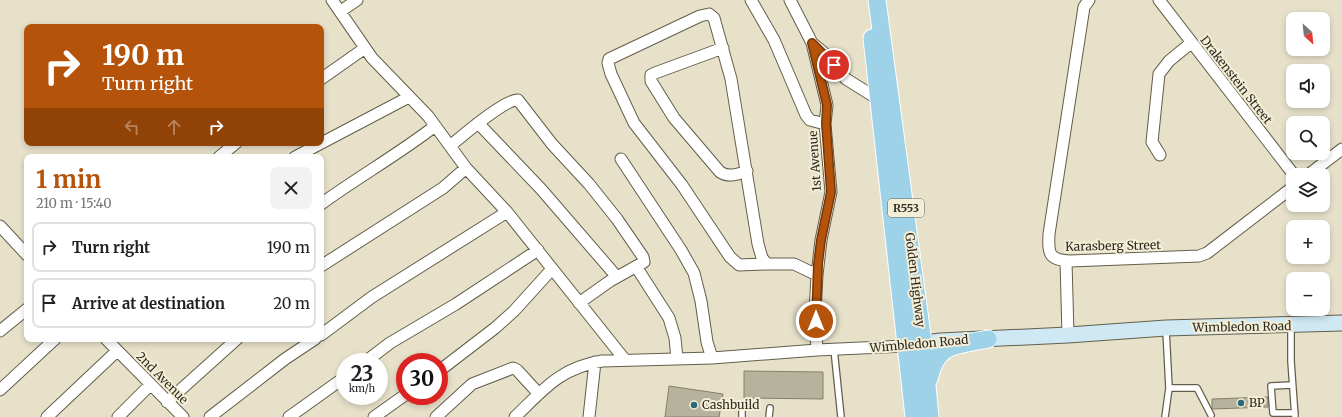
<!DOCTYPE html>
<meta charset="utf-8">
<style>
:root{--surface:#fff;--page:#f2f2f2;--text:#202124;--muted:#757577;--line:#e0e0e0;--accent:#b45309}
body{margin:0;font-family:Merriweather,serif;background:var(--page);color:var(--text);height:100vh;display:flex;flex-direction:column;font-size:15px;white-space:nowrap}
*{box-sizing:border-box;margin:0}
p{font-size:13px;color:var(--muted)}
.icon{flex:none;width:22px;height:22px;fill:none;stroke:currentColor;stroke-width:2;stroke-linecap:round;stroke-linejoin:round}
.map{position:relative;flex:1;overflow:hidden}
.sheet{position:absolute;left:24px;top:154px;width:300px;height:188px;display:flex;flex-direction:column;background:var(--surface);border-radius:8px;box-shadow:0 2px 6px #0003}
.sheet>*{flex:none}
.hud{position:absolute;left:24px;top:24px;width:300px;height:122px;border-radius:8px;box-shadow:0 2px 6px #0003;background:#b45309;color:#fff;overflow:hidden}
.needle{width:26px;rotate:153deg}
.fabs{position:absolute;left:1286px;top:12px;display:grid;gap:8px}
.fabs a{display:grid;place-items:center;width:44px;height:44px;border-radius:8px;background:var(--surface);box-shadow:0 2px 6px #0003;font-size:20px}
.speed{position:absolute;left:336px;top:353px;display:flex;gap:8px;font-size:20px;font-weight:700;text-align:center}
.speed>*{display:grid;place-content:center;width:52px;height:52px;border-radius:50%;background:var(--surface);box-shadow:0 2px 6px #0003;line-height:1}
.speed small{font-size:10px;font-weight:400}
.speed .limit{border:6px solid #d22;background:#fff;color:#111}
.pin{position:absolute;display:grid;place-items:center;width:34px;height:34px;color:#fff;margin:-17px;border:2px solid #fff;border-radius:50%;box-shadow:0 1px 4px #0007}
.me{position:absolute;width:44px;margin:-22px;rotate:0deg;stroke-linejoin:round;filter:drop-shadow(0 0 3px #0008)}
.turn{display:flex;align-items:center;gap:14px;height:84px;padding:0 12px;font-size:18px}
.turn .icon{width:52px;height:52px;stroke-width:2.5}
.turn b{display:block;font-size:28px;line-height:34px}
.lanes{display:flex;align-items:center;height:38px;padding:0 12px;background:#0003;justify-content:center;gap:20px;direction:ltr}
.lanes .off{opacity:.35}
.round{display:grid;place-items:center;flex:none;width:42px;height:42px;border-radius:8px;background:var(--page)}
.overview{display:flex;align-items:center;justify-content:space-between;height:68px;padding:0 12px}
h1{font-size:24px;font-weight:700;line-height:30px;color:var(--accent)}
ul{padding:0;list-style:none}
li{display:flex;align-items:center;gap:12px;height:50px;margin:0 8px 6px;padding:0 4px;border:2px solid var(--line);border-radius:8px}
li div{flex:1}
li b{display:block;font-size:15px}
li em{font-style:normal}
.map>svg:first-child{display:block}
</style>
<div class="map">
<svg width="1342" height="417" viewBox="0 0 1342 417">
<rect width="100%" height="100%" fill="#e7e1ca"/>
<path fill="#b7b29c" stroke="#85806b" d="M744,371L823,372V399L744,398Z
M669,386L723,394L719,417H665Z
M1268,397V407L1213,409L1212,407V399Z"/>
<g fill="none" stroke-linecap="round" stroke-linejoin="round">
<g stroke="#635e4a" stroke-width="8">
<path id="lane" d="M1291,326V361L1295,417
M834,349L841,417
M1292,385L1271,386L1273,413H1295
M1169,388H1197L1211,415
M742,417V407
M769,417L770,408
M1165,417L1169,388L1166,330"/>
</g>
<g stroke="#635e4a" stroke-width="13">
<path id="street" d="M332,0L372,58L428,116L466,168L507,212L625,360
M751,0L774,40L806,115L810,120L825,124
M790,0L812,43L827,105L825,124L831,192L821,240L817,275L815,313L817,350
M1089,0L1084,7L1049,234C1048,254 1049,260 1070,261L1199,256L1207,253L1293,187
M1159,0L1294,175
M341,11L357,0
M812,43L823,52L846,79L878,99
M723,48L655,73L651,75V81L674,118L720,172C729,178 738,174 747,171
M321,79L365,48
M478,123L541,189L617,277
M450,146C462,136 505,99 518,100L552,144L589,184L617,219L643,257L644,262L610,281L579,303
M1160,155L1152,142L1159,74L1169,61L1191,43
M219,157L236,143
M295,157L409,97
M621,159L681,250L694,273L701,301L707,342L712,358
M1308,175L1342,149
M321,204C358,177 399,154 435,126
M0,226L27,255
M1066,261L1068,335
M767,264L739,265L730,257L682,185L634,123L611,74L608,63L609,59L700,16L709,14L714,18L731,79L758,244L762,258L767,264H794L817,275
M321,266L443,188L466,168
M637,268L669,318L675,338L677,359
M0,331L27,309
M321,335L372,297L507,212
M106,339L183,417
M365,362L390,343L456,304L538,250
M439,371L495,328L514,311L552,269
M0,390L55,339
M167,402L237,339
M47,417L117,351
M118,417L150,385
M210,417L285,359L315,339
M289,417L345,377
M374,417L405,395
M436,417L472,384L513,368L517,370L539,394
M515,417C544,389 560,368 602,361L712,358L817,350L905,346
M589,417L595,362"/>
</g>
<g stroke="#635e4a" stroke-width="17">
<path id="secondary" d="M912,345L940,341L1068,335L1166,328L1342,323"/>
</g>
<g stroke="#fff" stroke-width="19">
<path id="primary" d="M877,0L923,343L930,417
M872,38L914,417
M929,379C937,342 956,346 988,339"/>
</g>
<use href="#lane" stroke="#fff" stroke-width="5.5"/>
<use href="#street" stroke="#fff" stroke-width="11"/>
<use href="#secondary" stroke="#cee8f4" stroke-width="15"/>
<use href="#primary" stroke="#9dd2e9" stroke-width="17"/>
</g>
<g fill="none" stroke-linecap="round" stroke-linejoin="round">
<g stroke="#753606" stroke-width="10">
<path id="route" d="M816,321L818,264L821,240L831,192L826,124L827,105L812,43L834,65"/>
</g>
<use href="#route" stroke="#b45309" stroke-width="7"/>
</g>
<g fill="#2c677f" stroke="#f4eed7" stroke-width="1.5">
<circle cx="1241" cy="403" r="4"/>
<circle cx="694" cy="405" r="4"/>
</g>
<g text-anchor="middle" stroke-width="4" stroke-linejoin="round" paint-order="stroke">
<rect fill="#f4eed7" stroke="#686558" stroke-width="1" x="888" y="199" width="36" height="18" rx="3"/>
<g font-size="11" font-weight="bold" fill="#2c2a21">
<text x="906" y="212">R553</text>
</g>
<g font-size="12" fill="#2c2a21" stroke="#f4eed7">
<text transform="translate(1236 80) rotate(52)" y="4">Drakenstein Street</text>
<text transform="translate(815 161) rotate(-94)" y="4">1st Avenue</text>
<text transform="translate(1113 246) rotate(-1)" y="4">Karasberg Street</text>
<text transform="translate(915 280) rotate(83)" y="4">Golden Highway</text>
<text transform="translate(1242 327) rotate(-1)" y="4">Wimbledon Road</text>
<text transform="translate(919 344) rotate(-5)" y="4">Wimbledon Road</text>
<text transform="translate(162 378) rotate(45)" y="4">2nd Avenue</text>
</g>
<g font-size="12" fill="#2c2a21" stroke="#f4eed7" text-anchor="start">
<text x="1249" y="407">BP</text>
<text x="702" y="409">Cashbuild</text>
</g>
</g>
</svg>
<div class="fabs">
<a><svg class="needle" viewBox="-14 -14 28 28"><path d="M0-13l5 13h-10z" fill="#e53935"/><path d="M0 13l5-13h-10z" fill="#757577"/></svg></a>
<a><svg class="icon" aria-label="sound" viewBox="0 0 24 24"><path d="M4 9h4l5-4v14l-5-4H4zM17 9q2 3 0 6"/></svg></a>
<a><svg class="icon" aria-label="search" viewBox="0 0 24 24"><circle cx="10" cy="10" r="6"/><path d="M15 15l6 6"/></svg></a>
<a><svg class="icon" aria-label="layers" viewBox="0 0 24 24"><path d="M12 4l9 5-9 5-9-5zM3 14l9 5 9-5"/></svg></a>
<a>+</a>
<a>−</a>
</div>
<div class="speed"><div>23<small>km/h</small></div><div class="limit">30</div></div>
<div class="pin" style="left:834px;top:65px;background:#d93025"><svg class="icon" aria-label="arrive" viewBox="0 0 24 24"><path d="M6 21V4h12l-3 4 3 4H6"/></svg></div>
<svg class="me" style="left:816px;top:321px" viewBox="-20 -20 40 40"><circle r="17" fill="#b45309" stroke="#fff" stroke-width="3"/><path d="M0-11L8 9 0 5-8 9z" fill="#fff"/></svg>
<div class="hud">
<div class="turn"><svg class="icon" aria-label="right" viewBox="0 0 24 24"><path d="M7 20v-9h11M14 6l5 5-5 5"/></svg><div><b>190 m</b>Turn right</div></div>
<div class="lanes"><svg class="icon off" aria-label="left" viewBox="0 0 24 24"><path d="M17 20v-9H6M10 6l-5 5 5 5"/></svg><svg class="icon off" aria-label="ahead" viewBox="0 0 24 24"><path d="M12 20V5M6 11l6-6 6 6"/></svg><svg class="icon" aria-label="right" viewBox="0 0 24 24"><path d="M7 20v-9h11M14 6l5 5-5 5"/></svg></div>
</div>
<section class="sheet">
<div class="overview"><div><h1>1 min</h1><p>210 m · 15:40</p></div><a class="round"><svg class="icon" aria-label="close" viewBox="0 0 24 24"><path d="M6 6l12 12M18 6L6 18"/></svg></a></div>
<ul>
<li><svg class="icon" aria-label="right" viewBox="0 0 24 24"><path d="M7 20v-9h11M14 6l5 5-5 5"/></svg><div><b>Turn right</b></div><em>190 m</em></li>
<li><svg class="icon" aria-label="arrive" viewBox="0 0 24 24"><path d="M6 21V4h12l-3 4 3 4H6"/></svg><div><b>Arrive at destination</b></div><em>20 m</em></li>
</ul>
</section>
</div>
